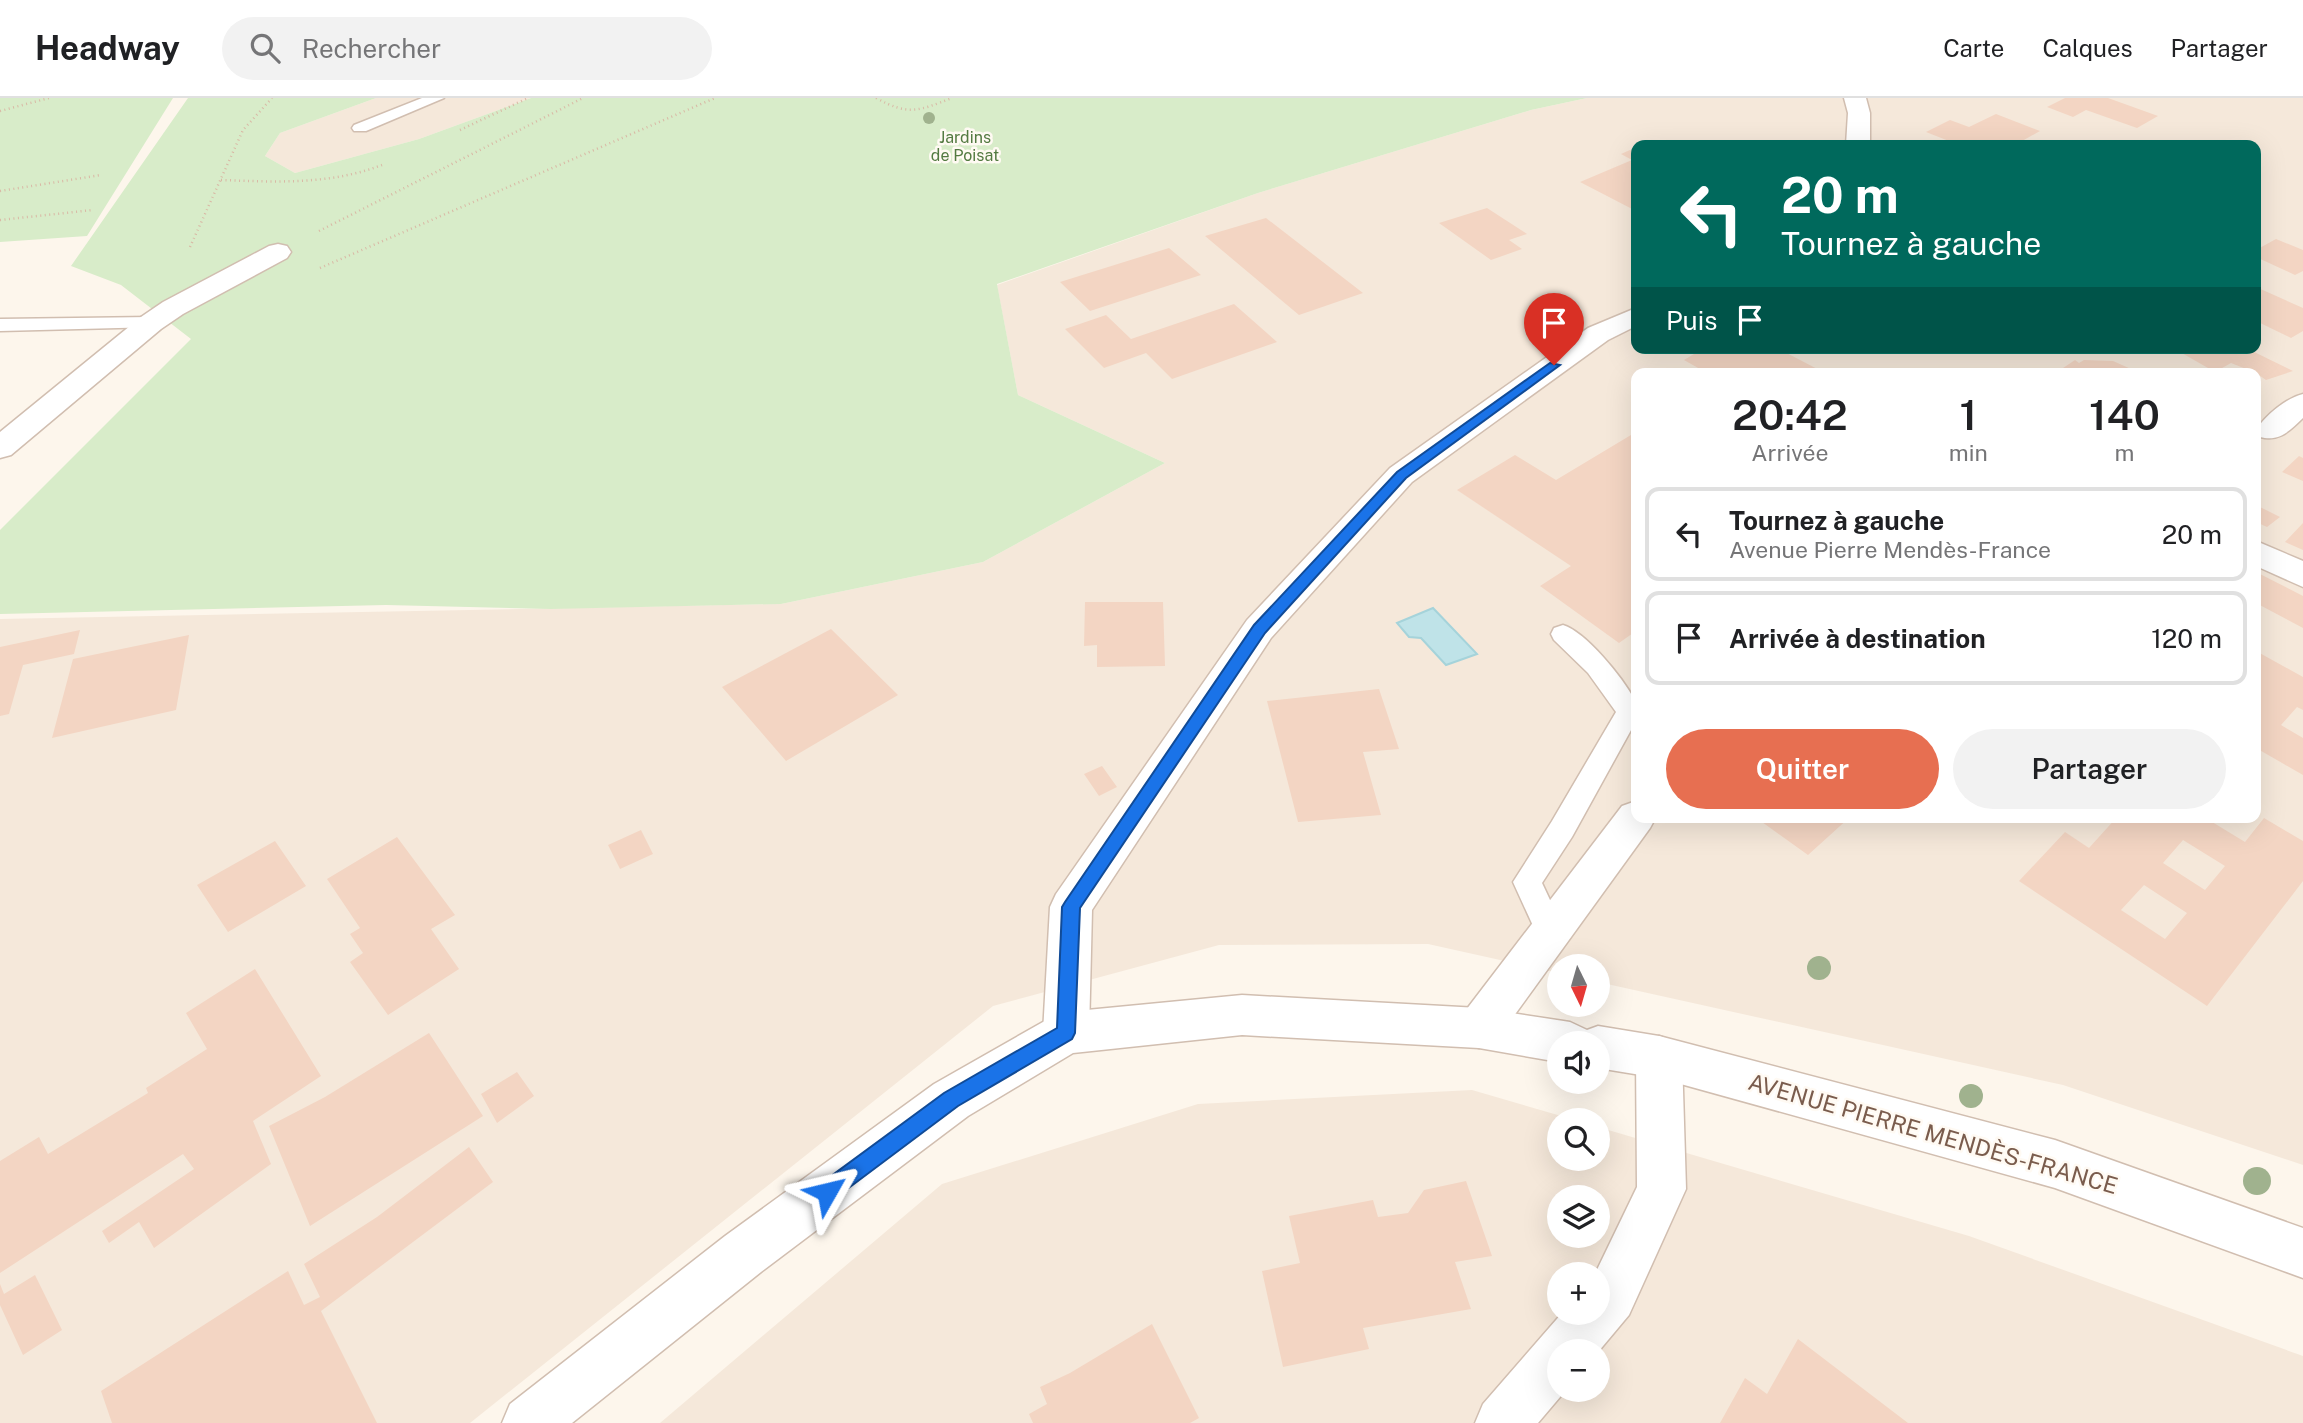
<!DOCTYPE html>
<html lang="fr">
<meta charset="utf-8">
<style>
:root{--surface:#fff;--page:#f2f2f2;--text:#202124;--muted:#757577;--line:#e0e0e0;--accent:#e76f51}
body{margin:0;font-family:"Public Sans",sans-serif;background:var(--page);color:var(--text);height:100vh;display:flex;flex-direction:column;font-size:26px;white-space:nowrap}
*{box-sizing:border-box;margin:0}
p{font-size:23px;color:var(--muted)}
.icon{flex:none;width:38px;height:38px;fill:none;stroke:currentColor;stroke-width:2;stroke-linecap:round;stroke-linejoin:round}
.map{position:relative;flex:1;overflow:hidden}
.drawer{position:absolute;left:1631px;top:270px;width:630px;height:455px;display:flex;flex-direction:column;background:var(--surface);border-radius:14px;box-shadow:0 7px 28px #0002}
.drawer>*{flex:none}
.guide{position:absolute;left:1631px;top:42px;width:630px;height:214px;border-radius:14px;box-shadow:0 7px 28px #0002;background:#00695c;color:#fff;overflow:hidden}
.needle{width:46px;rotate:175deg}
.buttons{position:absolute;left:1547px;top:856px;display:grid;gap:14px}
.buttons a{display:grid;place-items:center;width:63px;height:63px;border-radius:50%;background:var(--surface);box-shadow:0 7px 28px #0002;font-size:35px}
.pin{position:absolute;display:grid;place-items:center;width:60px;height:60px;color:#fff;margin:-72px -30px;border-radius:50% 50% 50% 0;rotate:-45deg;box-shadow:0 0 7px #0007}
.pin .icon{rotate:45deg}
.me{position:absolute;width:77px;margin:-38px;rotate:53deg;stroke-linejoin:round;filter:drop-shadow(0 0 5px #0008)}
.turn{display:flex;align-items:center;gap:24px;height:147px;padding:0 35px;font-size:32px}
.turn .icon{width:91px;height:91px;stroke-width:2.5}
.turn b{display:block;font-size:49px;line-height:60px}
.then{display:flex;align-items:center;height:66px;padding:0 35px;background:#0003;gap:14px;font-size:26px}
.eta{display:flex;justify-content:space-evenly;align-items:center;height:119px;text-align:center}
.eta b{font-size:42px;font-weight:600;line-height:49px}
.cta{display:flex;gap:14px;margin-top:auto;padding:14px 35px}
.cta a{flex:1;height:80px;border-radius:42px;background:var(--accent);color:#fff;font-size:28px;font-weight:600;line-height:80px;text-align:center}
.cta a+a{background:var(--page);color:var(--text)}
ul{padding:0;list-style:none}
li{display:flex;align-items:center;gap:21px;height:94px;margin:0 14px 10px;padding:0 21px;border:4px solid var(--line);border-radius:14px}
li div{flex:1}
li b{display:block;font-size:26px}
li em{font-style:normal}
header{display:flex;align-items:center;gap:42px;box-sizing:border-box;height:98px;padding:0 35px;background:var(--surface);border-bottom:2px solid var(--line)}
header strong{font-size:33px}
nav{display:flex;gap:38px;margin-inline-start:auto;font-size:24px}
.search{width:490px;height:63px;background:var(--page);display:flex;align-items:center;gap:18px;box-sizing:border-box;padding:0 24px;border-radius:38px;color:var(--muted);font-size:26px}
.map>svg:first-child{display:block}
</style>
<header>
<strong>Headway</strong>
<div class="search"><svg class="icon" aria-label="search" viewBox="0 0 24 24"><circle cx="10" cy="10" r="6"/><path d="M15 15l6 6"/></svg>Rechercher</div>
<nav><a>Carte</a><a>Calques</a><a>Partager</a></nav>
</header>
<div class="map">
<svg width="2303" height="1325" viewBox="0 0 2303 1325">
<rect width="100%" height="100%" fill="#fdf6ec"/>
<path fill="#f5e8da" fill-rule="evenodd" d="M376,0H531L419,41L295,75L265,58L280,35Z
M1587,0H2303V1067L2063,987L1598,884V868H1559V875L1428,846L1219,847L993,908L470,1325H0V521L781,506L983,464L1165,365L1018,297L997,187L1258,95L1531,12ZM1636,47H2256V250H1636ZM1636,275H2256V719H1636Z
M1472,992L1575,1022H1559V1060H1598V1029L1969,1138L2303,1258V1325H660L942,1086L1198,1006ZM1559,1099H1598V1138H1559ZM1559,1176H1598V1214H1559ZM1559,1253H1598V1292H1559Z"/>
<path fill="#d8ecc9" d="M0,0H173L87,138L0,144Z
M188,0H376L280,35L265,58L295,75L419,41L531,0H1587L1531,12L1258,95L997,186L1018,297L1165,365L983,464L781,506L551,511L386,507L0,516V432L191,241L121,187L71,168Z"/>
<path fill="#bfe3e8" stroke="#a5d3da" stroke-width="2" d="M1433,510L1477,556L1446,567L1421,540L1409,539L1397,525Z"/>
<path fill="#f3d5c3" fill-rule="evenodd" d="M2065,0H2108L2158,18L2137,30L2086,12L2073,19L2047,9Z
M1996,16L2040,33L2015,47H1959L1926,34L1950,22L1969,29Z
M1630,52L1636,55V113L1580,84L1632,62L1621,56Z
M1487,110L1527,136L1509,142L1522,151L1491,162L1439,125Z
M1266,120L1363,195L1299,217L1205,138Z
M2276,141L2303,152V173L2295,177L2256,159V152Z
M1169,150L1201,177L1090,213L1060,184Z
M2256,189L2303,210V233L2291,240L2256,223Z
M1234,206L1277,244L1172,281L1146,255L1104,270L1065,231L1106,217L1131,241Z
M1704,250H1777L1825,275H1707L1684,262Z
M2173,250H2246L2293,273L2266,282L2256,275L2231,265L2215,274Z
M2075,262L2079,265L2084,262L2113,263L2140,275H2065L2060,272Z
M1636,334V533L1619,545L1540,488L1571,468L1457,392L1515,357L1556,382Z
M2299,358L2303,360V383L2282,374Z
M2256,407L2280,419L2267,429L2256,424Z
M2303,425V452L2285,444Z
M2256,474L2303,498V530L2256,505Z
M1085,504H1163L1165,568L1097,569V547L1084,548Z
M831,531L898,597L786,663L722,589Z
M80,532L74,556L23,567L9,616L0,618V549Z
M189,537L176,612L52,640L73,561Z
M2256,553L2303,579V612L2297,609L2281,627L2303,640V677L2256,650Z
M1379,591L1399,651L1363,654L1381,717L1298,724L1267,603Z
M1102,668L1117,689L1099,698L1084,676Z
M1755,719H1850L1808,757Z
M2117,719H2204L2245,744L2264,720L2303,743V783L2207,908L2019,783L2065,734L2089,750ZM2183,742L2225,768L2205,792L2163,765ZM2144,787L2187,815L2165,841L2121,812Z
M641,732L653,756L620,771L608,747Z
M397,739L455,817L431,831L459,871L388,917L350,864L363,855L350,836L360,830L327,781Z
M275,743L306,788L228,834L197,787Z
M255,871L321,978L253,1023L271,1066L154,1150L139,1124L109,1145L102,1133L194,1071L183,1056L0,1175V1063L39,1039L48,1056L148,995L146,990L207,951L186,915Z
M429,935L483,1018L310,1128L269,1028L325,999Z
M517,974L534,998L497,1025L481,996Z
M469,1049L493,1084L321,1213L377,1325H112L101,1293L288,1173L304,1207L320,1199L304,1166L377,1119Z
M1466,1083L1492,1158L1455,1164L1471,1211L1363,1230L1369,1251L1283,1269L1262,1173L1300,1165L1289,1118L1373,1102L1378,1119L1408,1115L1424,1092Z
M35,1177L62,1232L23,1257L0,1207V1186L4,1196Z
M1152,1226L1199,1320L1190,1325H1033L1029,1316L1047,1306L1040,1289L1070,1275Z
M1798,1241L1908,1325H1720L1745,1280L1767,1296Z"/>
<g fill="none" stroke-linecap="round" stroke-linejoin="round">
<g stroke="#d1beb0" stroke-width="3">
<path id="service" d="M422,0H444L366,33H354L352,30L354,27Z
M151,219L160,225L158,229L0,233V221Z
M1563,527C1586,534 1623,580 1634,601C1638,607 1636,616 1636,623L1572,739L1542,785L1565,834L1560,843L1550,847L1540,843L1513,784L1552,723L1616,614L1588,575L1554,542L1551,536L1554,530Z"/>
</g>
<g stroke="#d1beb0" stroke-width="3">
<path id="minor" d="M1844,0H1866L1870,15V47H1846L1848,15Z
M278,146L287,148L291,154L287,160L183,216L161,231L11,357L0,360V334L141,219L163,204L269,148Z
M1636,210V228L1608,242L1412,384L1271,540L1092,812L1089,935L1082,950L1066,956L1050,950L1043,935L1050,809L1056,796L1247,522L1390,370L1588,230Z
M2303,296V320C2289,333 2280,344 2260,339L2256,332C2266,317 2286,300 2303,296Z
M2256,443L2303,463V489L2256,468Z
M1636,703V719H1656L1650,730L1495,944L1479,950L1463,944L1456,930L1463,916L1622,708Z
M1659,938L1675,944L1682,959L1686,1091L1629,1217L1598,1254L1559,1253V1292H1566L1538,1325H1475L1483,1306L1563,1214H1598V1176H1595L1637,1089L1636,959L1643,944Z"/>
</g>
<g stroke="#d1beb0" stroke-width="3">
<path id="tertiary" d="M1242,897L1479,910L1570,924L1587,932L1598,928L1659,938L2055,1042L2303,1130V1180L2055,1090L1659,980L1598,970V945H1559V964L1479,950L1242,937L1073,955L968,1018L761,1174L572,1325H502L510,1306L725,1138L934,986L1050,920L1066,914Z"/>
</g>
<path stroke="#d9b8a5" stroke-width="2.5" stroke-dasharray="1 3.5" stroke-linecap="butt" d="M876,0C909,18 918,13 952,0
M0,13L49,0
M460,32L528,0
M221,82C276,84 330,87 382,67
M0,93L101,77
M0,122L93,112
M319,133L583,0
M190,149L243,32L272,0
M320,170L715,0"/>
<use href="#service" fill="#fff" fill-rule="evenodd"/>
<use href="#minor" fill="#fff" fill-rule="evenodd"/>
<use href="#tertiary" fill="#fff" fill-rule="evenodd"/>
</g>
<g fill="#a0b28e">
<circle cx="929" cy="20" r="6"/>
<circle cx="1819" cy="870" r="12"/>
<circle cx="1971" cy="998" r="12"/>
<circle cx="2257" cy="1083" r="14"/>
</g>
<path fill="#1a73e8" stroke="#114b97" stroke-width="2" d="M1550,265L1560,267L1406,380L1265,535L1080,810L1075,935L1072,941L958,1008L834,1101L827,1104L819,1101L816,1094L819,1087L944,995L1057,930L1062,809L1065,804L1254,527L1397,374Z"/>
<g text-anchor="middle" stroke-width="5" stroke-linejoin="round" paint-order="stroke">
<g font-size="16" fill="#537a41" stroke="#fffaf3">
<text x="965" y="45">Jardins<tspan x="965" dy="18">de Poisat</tspan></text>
</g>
<g font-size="23" fill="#7a5c4d" stroke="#fffaf3">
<text transform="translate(1933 1036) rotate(16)" y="8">AVENUE PIERRE MENDÈS-FRANCE</text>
</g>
</g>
</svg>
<div class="buttons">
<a><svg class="needle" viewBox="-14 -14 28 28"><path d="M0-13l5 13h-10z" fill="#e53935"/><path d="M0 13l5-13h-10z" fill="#757577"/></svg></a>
<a><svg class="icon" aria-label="sound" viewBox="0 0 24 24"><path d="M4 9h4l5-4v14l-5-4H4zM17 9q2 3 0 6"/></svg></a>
<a><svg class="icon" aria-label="search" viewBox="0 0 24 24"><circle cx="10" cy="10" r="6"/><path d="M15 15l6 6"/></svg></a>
<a><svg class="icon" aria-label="layers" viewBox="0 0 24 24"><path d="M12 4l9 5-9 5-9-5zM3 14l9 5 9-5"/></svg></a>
<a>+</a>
<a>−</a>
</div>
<div class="pin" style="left:1554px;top:267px;background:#d93025"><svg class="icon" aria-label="arrive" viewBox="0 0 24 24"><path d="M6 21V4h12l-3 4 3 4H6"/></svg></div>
<svg class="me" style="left:827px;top:1094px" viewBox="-20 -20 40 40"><path d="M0-17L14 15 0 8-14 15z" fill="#1a73e8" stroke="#fff" stroke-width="4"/></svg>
<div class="guide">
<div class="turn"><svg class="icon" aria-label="left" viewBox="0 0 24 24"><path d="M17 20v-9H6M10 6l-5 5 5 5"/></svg><div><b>20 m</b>Tournez à gauche</div></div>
<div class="then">Puis<svg class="icon" aria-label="arrive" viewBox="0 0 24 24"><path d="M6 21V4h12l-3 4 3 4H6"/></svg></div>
</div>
<section class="drawer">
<div class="eta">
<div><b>20:42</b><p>Arrivée</p></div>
<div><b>1</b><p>min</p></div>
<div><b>140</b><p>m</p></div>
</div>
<ul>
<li><svg class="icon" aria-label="left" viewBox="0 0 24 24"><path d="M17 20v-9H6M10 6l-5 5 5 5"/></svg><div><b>Tournez à gauche</b><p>Avenue Pierre Mendès-France</p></div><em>20 m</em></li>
<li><svg class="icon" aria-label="arrive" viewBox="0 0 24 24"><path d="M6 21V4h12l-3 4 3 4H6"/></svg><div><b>Arrivée à destination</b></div><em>120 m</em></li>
</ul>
<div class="cta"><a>Quitter</a><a>Partager</a></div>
</section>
</div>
